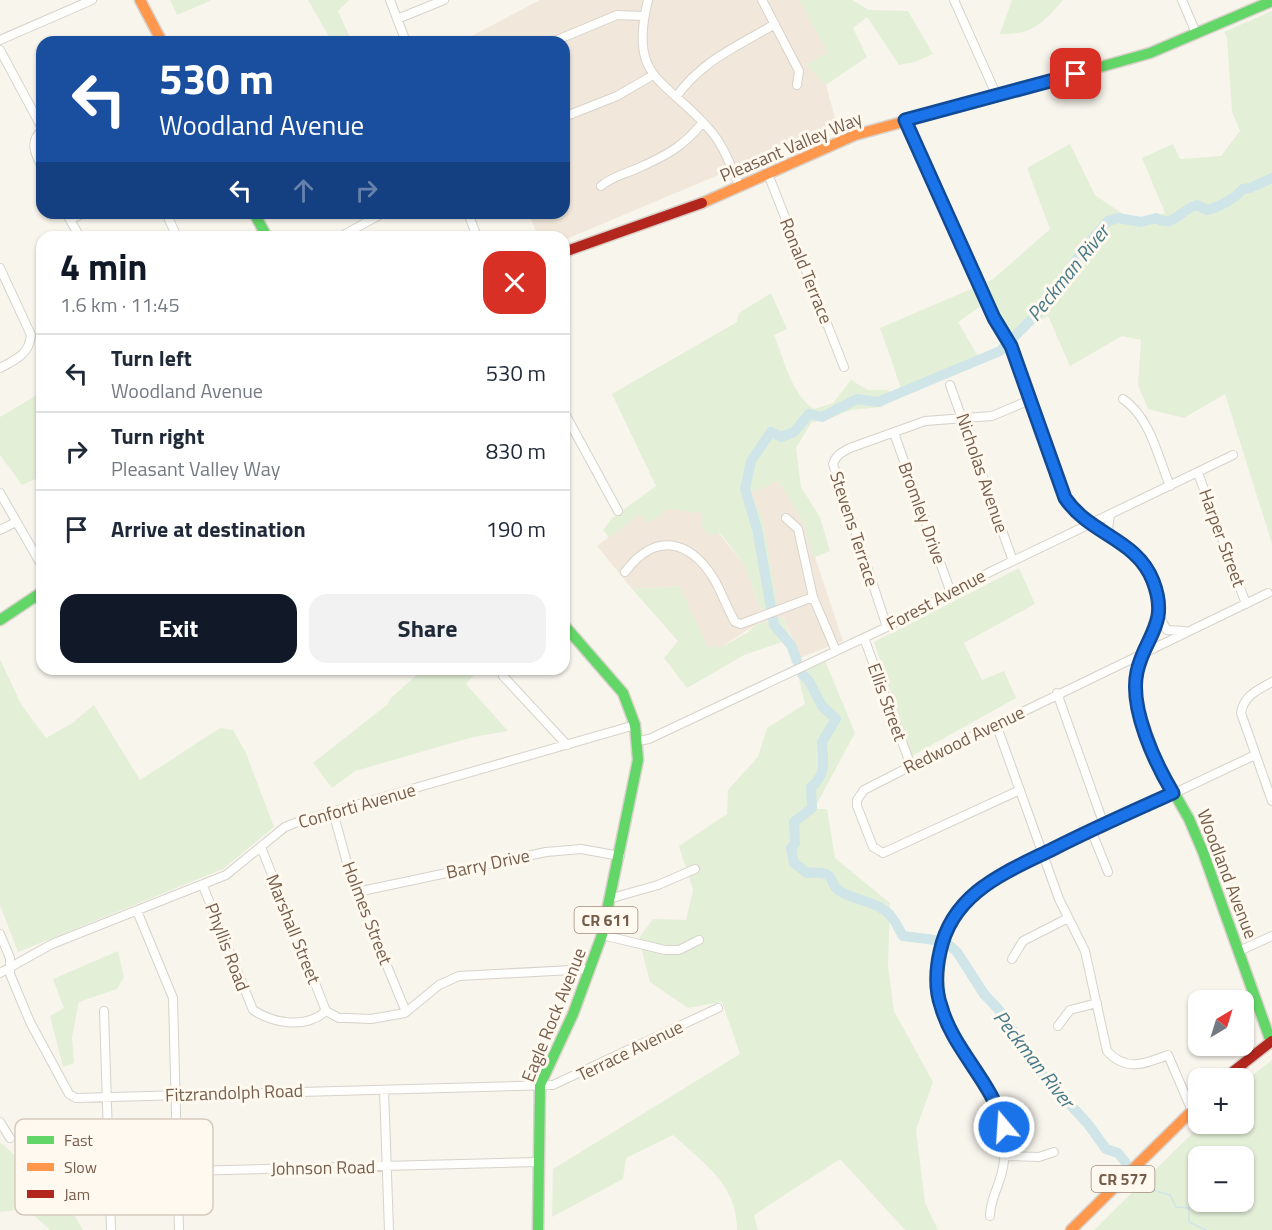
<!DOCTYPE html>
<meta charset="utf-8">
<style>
:root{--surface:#fff;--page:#f2f2f3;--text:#1f2937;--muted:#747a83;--line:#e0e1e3;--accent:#111827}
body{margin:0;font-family:"Titillium Web",sans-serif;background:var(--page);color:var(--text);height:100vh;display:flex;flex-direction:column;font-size:22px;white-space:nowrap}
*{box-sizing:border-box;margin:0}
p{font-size:20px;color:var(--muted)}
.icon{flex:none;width:33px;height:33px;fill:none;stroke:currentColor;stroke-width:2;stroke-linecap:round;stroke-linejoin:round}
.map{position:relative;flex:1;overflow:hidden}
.sheet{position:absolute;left:36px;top:231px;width:534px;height:444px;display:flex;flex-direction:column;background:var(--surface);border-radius:18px;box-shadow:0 2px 4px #0004}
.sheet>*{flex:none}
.top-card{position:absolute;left:36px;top:36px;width:534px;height:183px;border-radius:18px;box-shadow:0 2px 4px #0004;background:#1a4fa0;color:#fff;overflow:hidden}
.needle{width:39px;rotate:38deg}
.fabs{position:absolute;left:1188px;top:990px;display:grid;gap:12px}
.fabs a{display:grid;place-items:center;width:66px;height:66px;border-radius:12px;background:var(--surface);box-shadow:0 2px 4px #0004;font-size:30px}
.pin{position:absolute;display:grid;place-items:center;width:51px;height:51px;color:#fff;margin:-26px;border-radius:12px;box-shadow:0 3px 9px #0006}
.me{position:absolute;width:66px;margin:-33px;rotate:342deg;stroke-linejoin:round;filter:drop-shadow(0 0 4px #0008)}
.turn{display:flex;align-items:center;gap:21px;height:126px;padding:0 24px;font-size:27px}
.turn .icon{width:78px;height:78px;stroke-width:2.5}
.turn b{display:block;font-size:42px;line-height:51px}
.lanes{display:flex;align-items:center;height:57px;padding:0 24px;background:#0003;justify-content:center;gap:30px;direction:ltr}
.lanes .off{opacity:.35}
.round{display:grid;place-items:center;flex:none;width:63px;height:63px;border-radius:18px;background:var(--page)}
.overview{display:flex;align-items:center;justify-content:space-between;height:102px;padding:0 24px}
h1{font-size:36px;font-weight:700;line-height:45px;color:var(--accent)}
.button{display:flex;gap:12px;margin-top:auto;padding:12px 24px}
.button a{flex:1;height:69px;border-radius:18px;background:var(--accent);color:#fff;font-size:24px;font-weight:700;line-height:69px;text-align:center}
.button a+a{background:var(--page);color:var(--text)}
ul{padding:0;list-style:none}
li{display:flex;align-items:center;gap:18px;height:78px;padding:0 24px;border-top:2px solid var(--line)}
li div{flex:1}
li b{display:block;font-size:22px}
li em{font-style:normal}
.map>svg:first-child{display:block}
</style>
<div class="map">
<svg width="1272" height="1230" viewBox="0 0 1272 1230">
<rect width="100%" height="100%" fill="#f8f5ed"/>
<path fill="#f1e8db" d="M540,0H800L828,53L806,64L826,85L837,125L564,240V237H538L529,213H564V42L462,41Z
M779,481L804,524L843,641L800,658L783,617L755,625L721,647H708L679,586L632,589L597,546L639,514L668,509L702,513L744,564L761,610L777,602L750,493Z"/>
<path fill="#e4efd8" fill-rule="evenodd" d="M170,0H212L177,15Z
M308,0H349L338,11L352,42H332Z
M799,0H852L869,10L908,11L933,54L915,62L899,65L867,17L853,28L867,57L826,85L806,64L828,53Z
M1012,0H1063C1043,23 1033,35 1000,34Z
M1272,11V544L1225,394L1184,418L1148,409L1138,385L1141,340L1122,336L1070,366L1048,316L1006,340L985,303L958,322L980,360L903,394L880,328L992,280L1050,229L1027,168L1070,144L1095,195L1136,223L1165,213L1142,158L1173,144L1180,159L1221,156L1240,131L1232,112L1227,38L1224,32Z
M771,293L787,329L774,335C784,359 791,394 814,409L833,403L851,380L868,390H887L900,398L881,407L851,410L811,423L796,448L801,487L820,517L830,551L813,558L804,524L779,481L750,493L762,516L777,603L761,610L744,564L720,533L711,535L702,529V513L668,509L649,523L639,514L609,538L603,530L612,518L656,486L612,394L737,322L739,313Z
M42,392V476L22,485L0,455V417Z
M1019,568L1035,604L964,643L982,680L1004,671L1016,698L912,756L874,642Z
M679,586L708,647H721L747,633L755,625L783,617L791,639L744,655L687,688L664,658L678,641L632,589Z
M824,658L855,733L814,809H827L835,858L890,903L888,966L894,1011L933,1082L916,1130L925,1203L938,1230H905L840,1159L754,1215L758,1230H737C737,1184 704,1164 673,1135L626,1158L623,1179L552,1217L553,1169L740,1054L722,1002L688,1008L650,982L639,938L653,919L686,920L693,890L679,846L727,814L728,790L758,757L767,728L805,704L797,670Z
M0,659L21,704L46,738L71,724L94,705L140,780L220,728L233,730L246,753L274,827L223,869L18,952L0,905Z
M423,669H479L466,684L508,731L473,737L355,771L332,788L313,763L388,704L391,698Z
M118,951L124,977L117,989L79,1002L72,1037L74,1063L63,1067L50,1016L64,1008L53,979Z
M1272,1060V1230H1094L1202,1124H1244V1082ZM1198,1156H1244V1202H1198Z
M49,1136L65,1141L63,1197L83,1230H50L27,1209L0,1212V1142L29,1168Z"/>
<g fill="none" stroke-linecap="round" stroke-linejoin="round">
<path stroke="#cfe5e8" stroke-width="1.5" d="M1138,1177L1146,1188L1170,1195L1176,1207L1189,1208V1222L1206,1230"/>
<path stroke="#cfe5e8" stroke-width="10" d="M797,661L791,645L774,625L757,529L745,489L751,461L771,432L781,437L794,432L809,414L822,417L857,399L878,402L1000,351L1041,310L1086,246L1108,221L1118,218L1141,222L1156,218C1173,229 1181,209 1197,205L1207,210C1220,207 1234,199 1243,189L1250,188L1272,178
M802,674L809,681L822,706L836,719L822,742C823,759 827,775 811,787L812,808L794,822L795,844L791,848L794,863L807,873C842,870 824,884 843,893C859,901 883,903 893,919C897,924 899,930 903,936L935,940
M949,945L957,952L984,994L999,1010L1043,1075L1088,1124L1106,1149L1118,1153L1126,1163"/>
<g stroke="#d7d2cb" stroke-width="10">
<path id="street" d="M390,0L406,42
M648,0C628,80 665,78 710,130C724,146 731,167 740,187
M762,0L799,71L797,85
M954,0L996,94
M1182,0L1196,33
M397,19L444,0
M0,40L92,0
M552,42L617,15L644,16
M0,50L42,128
M676,97C701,61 738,46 775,24
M564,117L617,96L653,75
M42,130C29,142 35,154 42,167
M768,174L844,367
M601,186C613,176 625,174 638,168C666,156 684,146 703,122
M66,213L80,237
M166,213L177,237
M468,213L477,237
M70,220L83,213
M340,237L383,213
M0,268L31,335C29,355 15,360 0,368
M950,385L1013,561
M1123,399C1150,417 1158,457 1170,486
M564,412L618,511
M894,433L951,593
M1198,473L1246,604
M0,493L42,566
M1110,515L1108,529L1113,538
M786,518L798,529L813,597L836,651
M0,530L16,522
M625,572C655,532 689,539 714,579C722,593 727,608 735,622L741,624L813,597
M1158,615L1167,630L1184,631
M887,627L833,464C836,455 842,452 850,448L925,421L992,416L1030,400
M864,638L911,766
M502,669L503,676L567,745
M1272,682C1258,690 1244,695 1241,713L1272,801
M1057,693L1104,825
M996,724L1059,899L1085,951L1107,1051C1126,1072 1145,1064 1168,1055L1192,1111
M638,741L649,739L887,627L990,572L1233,455
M1020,790L883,853L873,847L857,806V800L864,790L911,766L1268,593
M333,812L352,881L406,1012
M1091,830L1108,872
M261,847L326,1011
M203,886L253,1010C275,1024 305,1029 326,1011
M357,892L546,852L581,849L620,856
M612,898L658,885L695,869
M137,911L173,998L179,1230
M0,934L10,958V974L30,1022L69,1094L76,1098L553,1085L718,1008
M602,935L665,950H679L699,940
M1239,951L1272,936
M1012,959L1023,941L1068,918
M0,973L52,944L226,875L285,827L300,821L635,725
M104,1011L111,1230
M326,1011L339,1018H347L371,1019L405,1013L439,985L459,976L590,969
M1058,1026L1070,1010L1097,1003
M384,1090L389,1230
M0,1122L10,1138
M1006,1156L1039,1157L1054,1152
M107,1173L538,1162
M990,1216C990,1204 994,1196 998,1185C1005,1166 1007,1147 1003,1127C997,1090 969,1061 951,1030C918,974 943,913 993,879L1255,755"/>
</g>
<g stroke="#d8d2cb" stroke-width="13">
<path id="fast" d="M972,103L1150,53L1272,1
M254,213L267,237
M1012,348L1065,498L1087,521L1136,555L1153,580L1158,598V614L1137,673L1135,689L1137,706L1156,761L1189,819L1203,852L1271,1042
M0,620L42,592
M538,1230L540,1085L573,1014L602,935L638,760L635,725L623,693L564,625"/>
</g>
<g stroke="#d8d2cb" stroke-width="13">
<path id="slow" d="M140,0L162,42
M905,119L994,318L1012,348
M702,203L855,135L972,103
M1071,1230L1198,1105"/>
</g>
<g stroke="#d8d2cb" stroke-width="13">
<path id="jam" d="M564,252L702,203
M1225,1078L1272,1041"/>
</g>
<use href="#street" stroke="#fefefc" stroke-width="8"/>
<use href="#fast" stroke="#63d668" stroke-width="10"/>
<use href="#slow" stroke="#ff974d" stroke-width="10"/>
<use href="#jam" stroke="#b3261e" stroke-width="10"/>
</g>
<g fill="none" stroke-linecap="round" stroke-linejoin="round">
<g stroke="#114b97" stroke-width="15">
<path id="route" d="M1004,1127C992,1081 953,1050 941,1006C935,989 936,970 940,952C952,893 1004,873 1053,849C1092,829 1133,811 1173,793C1155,763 1129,708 1137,672C1144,637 1170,625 1153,581C1137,539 1090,535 1065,498L1011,346L994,318L905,120L1076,74"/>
</g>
<use href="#route" stroke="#1a73e8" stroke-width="10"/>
</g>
<g text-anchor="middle" stroke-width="6" stroke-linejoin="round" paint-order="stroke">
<g fill="#fff9ef" stroke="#a08c7d" stroke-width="1.5">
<rect x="574.5" y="907" width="63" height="26" rx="4.5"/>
<rect x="1091.5" y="1166" width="63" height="26" rx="4.5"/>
</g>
<g font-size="16" font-weight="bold" fill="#775e4c">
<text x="606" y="926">CR 611</text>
<text x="1123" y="1185">CR 577</text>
</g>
<g font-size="18" fill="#775e4c" stroke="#fff9ef">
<text transform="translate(791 147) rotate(-23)" y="6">Pleasant Valley Way</text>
<text transform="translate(806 271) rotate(68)" y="6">Ronald Terrace</text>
<text transform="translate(982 473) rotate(71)" y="6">Nicholas Avenue</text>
<text transform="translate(922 513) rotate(70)" y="6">Bromley Drive</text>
<text transform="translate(854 529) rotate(72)" y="6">Stevens Terrace</text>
<text transform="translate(1222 538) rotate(70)" y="6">Harper Street</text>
<text transform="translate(936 600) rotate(-28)" y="6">Forest Avenue</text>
<text transform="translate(887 702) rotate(70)" y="6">Ellis Street</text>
<text transform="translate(964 740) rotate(-26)" y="6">Redwood Avenue</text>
<text transform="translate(357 806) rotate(-16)" y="6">Conforti Avenue</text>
<text transform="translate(488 864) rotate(-12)" y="6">Barry Drive</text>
<text transform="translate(1227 874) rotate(69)" y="6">Woodland Avenue</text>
<text transform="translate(367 913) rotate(69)" y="6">Holmes Street</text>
<text transform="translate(293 929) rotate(68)" y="6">Marshall Street</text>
<text transform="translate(227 947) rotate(69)" y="6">Phyllis Road</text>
<text transform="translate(554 1015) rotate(-68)" y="6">Eagle Rock Avenue</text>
<text transform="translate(630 1051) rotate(-26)" y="6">Terrace Avenue</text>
<text transform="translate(234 1093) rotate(-2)" y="6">Fitzrandolph Road</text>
<text transform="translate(323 1168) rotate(-1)" y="6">Johnson Road</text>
</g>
<g font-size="20" font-style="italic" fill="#467a8a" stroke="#fff9ef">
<text transform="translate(1068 273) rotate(-51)" y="7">Peckman River</text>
<text transform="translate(1034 1059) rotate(52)" y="7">Peckman River</text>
</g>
</g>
<rect x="15" y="1119" width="198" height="96" rx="9" fill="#fff9ef" stroke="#d6cabe" stroke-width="1.5"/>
<rect x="27" y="1136" width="27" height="8" fill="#63d668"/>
<rect x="27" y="1163" width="27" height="8" fill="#ff974d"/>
<rect x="27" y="1190" width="27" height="8" fill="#b3261e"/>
<g font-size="16" fill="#775e4c">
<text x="64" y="1146">Fast</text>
<text x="64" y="1173">Slow</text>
<text x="64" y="1200">Jam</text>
</g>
</svg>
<div class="fabs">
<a><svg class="needle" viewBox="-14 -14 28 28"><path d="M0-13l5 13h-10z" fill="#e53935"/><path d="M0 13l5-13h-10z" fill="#747a83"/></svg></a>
<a>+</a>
<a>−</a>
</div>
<div class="pin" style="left:1076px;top:74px;background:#d93025"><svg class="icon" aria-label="arrive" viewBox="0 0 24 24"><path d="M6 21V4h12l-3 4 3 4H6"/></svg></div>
<svg class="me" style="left:1004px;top:1127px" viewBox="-20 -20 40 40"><circle r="17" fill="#1a73e8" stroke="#fff" stroke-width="3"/><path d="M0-11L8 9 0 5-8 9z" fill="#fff"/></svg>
<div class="top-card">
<div class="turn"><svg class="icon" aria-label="left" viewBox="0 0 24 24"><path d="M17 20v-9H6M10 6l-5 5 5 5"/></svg><div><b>530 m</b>Woodland Avenue</div></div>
<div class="lanes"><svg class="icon" aria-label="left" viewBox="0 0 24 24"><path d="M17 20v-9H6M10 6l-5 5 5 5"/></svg><svg class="icon off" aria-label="ahead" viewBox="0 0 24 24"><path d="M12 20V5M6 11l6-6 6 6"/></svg><svg class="icon off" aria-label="right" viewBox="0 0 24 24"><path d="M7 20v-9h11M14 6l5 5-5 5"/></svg></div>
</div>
<section class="sheet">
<div class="overview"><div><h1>4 min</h1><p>1.6 km · 11:45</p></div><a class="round" style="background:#d93025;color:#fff"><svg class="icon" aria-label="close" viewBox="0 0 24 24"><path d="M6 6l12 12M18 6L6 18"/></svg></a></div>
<ul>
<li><svg class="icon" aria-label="left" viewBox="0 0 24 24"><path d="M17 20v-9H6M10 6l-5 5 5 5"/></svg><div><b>Turn left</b><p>Woodland Avenue</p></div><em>530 m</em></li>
<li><svg class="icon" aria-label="right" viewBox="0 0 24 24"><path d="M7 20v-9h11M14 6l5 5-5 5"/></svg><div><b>Turn right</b><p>Pleasant Valley Way</p></div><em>830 m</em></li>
<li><svg class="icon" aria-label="arrive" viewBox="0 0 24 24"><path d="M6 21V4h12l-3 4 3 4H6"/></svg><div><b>Arrive at destination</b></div><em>190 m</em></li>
</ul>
<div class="button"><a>Exit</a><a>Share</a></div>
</section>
</div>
